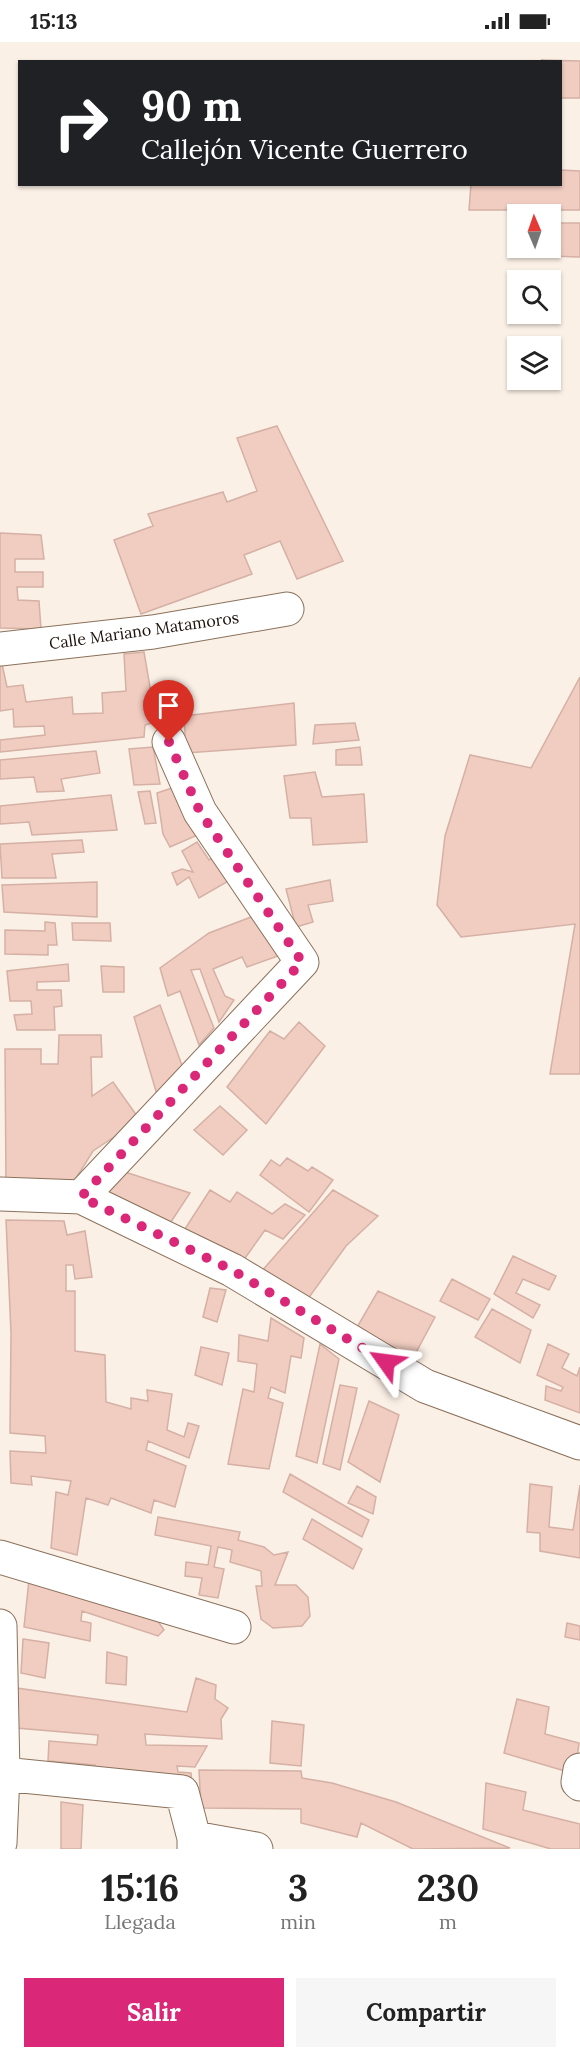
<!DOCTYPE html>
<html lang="es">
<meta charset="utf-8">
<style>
:root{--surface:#fff;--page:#f6f6f6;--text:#222;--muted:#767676;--accent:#db2777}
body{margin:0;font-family:Lora,serif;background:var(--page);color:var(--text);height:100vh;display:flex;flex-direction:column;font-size:22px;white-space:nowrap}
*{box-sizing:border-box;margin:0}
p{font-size:20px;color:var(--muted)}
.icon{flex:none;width:33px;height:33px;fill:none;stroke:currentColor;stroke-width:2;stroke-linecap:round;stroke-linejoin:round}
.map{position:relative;height:1807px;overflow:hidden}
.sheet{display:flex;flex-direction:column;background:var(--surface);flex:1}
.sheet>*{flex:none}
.guide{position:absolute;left:18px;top:18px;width:544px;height:126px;border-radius:0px;box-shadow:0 2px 4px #0004;background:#202124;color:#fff;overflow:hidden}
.needle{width:39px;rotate:358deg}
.tools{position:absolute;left:507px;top:162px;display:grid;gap:12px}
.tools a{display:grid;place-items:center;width:54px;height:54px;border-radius:0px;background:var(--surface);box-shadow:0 2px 4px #0004;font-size:30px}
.pin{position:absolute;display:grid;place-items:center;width:51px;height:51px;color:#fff;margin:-62px -26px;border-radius:50% 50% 50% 0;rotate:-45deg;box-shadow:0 0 6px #0007}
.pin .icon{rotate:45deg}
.me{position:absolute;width:66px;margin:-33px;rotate:301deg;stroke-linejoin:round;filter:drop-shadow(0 0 4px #0008)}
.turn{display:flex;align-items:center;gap:21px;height:126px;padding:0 24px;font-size:27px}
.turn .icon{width:78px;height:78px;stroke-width:2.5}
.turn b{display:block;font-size:42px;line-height:51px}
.eta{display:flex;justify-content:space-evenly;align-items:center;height:102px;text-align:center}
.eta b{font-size:36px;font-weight:700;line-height:42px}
.cta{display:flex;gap:12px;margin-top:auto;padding:12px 24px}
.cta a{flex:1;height:69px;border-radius:0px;background:var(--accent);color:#fff;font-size:24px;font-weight:700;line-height:69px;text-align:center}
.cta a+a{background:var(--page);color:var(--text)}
.status{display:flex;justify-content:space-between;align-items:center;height:42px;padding:0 30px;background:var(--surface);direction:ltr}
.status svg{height:16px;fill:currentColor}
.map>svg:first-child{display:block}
</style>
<div class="status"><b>15:13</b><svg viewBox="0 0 49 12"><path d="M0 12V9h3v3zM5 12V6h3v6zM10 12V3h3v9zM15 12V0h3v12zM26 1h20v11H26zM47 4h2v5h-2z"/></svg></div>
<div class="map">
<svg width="580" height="1807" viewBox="0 0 580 1807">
<rect width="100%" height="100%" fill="#fbf0e6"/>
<path fill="#f1ccc0" stroke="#d5b0a5" stroke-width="1.5" d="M541,18L580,19V56H561V20Z
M561,128L580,129V168H469L471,142H561Z
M550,181H580V215L516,213L518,204L550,206Z
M277,384L343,519L297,537L280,499L244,513L252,532L141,572L114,498L153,484L148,472L223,450L227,460L257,449L237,396Z
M0,491L41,493L44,517H15V530H43V545H17L18,558L39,559L41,587L0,586Z
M144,610L156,680L145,683L144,695L0,710V698L45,693L44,684L14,685L13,667L0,669V622H2L7,645L23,643L26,660L72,655L73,672L103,671L102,651L126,649L124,612Z
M580,635V1032H550L575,882L461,895L437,863L445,794L470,713L531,726Z
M294,661L296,703L186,711L184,674Z
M355,681L359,698L313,702L315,683Z
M153,705L160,742L134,743L129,707Z
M360,705L362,723H336V708Z
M96,709L100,731L61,737L64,749L37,750L34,735L0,737V718Z
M315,730L322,755L364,752L367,800L313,803L311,776H290L284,734Z
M172,746L200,792L170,805L163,792L157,751Z
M150,749L156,781L145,782L138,750Z
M111,753L117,788L32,793L29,780L0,782V764Z
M82,798L84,810L52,812L56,836H2L0,802Z
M197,800L209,818L216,814L232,837L199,856L189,835L177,843L172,831L182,827L193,830L182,809Z
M330,838L333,859L308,863L313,880L296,885L286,847Z
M97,840V875L4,870L2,843Z
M259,872L286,911L247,925L242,915L213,927L225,954L234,958L219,980L200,927L191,928L214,986L199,1003L180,949L168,954L160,926L209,891Z
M45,880L55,881L57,903H48V913L5,912V888L45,889Z
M72,881H110L111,899L73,898Z
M68,922L69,939L37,940V948H61L62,964L54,965L55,988H17L14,973L32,972L31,959H10L7,929Z
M101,924L124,925V950H103Z
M160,963L187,1037L158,1056L134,975Z
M299,980L325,1004L266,1082L227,1045L270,989L284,997Z
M59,993H101L102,1015H91L92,1054L113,1040L137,1074L120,1091L93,1109L70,1146L6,1143L5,1007H41V1022H58Z
M220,1064L247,1088L223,1113L194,1088Z
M287,1116L308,1129L312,1125L333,1138L309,1170L260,1133L271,1118L280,1124Z
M125,1130L190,1151L167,1186L95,1155Z
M210,1148L230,1160L237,1150L272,1172L285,1162L305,1173L283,1197L265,1188L243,1219L183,1190Z
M333,1148L378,1174L346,1204L305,1261L260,1231Z
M6,1178L64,1179L67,1193L85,1189L92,1235L75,1237L73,1223H66V1249H75V1309L105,1313L106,1360L131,1367V1356L148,1359L147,1348L172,1352L167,1388L184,1395L188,1381L199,1384L189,1416L148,1399L146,1408L186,1424L175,1465L154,1458L151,1471L111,1456L108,1463L86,1456L77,1513L51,1506L56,1450L68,1453L71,1439L31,1434L32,1443L11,1441L10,1409L46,1411L45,1394L10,1391L11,1291Z
M513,1214L556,1234L549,1248L523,1237L516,1251L540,1263L533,1276L494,1252Z
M452,1237L490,1257L478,1278L440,1259Z
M210,1246L226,1248L217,1280L203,1275Z
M378,1249L435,1275L413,1316L356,1287Z
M492,1267L531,1288L520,1321L475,1295Z
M271,1276L304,1296L301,1316L291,1314L285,1351L271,1345L268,1356L283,1361L269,1427L228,1422L243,1347L254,1350L257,1322L238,1319L239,1293L268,1299Z
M320,1302L339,1317L317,1421L296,1414Z
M548,1302L569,1312L562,1326L577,1334L580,1325V1371L545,1358L546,1344L561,1349L563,1345L537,1333Z
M201,1305L229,1311L222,1343L195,1333Z
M340,1343L357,1346L340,1428L323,1422Z
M369,1359L399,1373L380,1440L348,1420Z
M290,1432L369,1478L362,1495L283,1450Z
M530,1442L552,1445L549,1485L573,1488L580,1443V1516L540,1509V1491L527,1490Z
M357,1444L376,1455L373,1472L348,1461Z
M158,1475L240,1490L238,1498L264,1505L274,1513L288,1510L275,1543H296L308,1555L310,1574L302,1584L273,1586L261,1577L256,1544H262L261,1529L230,1520L232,1508L218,1505L214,1525L224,1527L218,1556L199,1553L202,1536L185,1534L186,1520L208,1523L211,1504L155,1493Z
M312,1477L362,1507L353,1527L303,1497Z
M29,1538L148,1565L164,1588L158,1594L82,1569L81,1579L91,1581L90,1599L24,1585Z
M567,1581L580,1584V1598L565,1595Z
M23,1597L49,1601L45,1636L21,1631Z
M107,1610L127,1615L126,1643L106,1641Z
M196,1636L216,1643L215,1657L228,1666L221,1677L222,1697L145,1692L146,1703L207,1704L195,1725L177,1724L178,1730L191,1731L192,1740L95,1733V1723L48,1719L49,1699L97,1703L98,1693L16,1686L9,1645L187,1670Z
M517,1657L549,1665L545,1692L579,1701L575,1732L504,1711Z
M272,1679L304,1683L301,1724L270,1721Z
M199,1728L301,1729L302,1736L332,1741L396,1760L510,1806L413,1807L361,1781L357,1795L301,1781V1767L201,1766Z
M486,1741L526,1750L523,1768L580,1782V1807H551L483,1787Z
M61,1760L83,1763L81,1807H61Z"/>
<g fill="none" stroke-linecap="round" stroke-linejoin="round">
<g stroke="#8a715b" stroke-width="35">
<path id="minor" d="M0,607L153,590L287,567
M0,1152L81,1155L232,1228L425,1344L580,1401
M81,1155L302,920L200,770L169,700
M0,1515L234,1585
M0,1584L3,1732L0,1801
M580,1728L578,1740L580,1742
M3,1732L182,1750L194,1796V1807
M194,1796L256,1807"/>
</g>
<use href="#minor" stroke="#fff" stroke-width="33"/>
</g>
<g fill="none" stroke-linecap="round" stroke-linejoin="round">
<path stroke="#db2777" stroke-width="10" stroke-dasharray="0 18" d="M169,700L200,770L302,920L81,1155L232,1228L386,1320"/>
</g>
<g text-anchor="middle" stroke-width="6" stroke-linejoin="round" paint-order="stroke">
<g font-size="16" fill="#1b1109" stroke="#fff">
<text transform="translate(144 588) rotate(-8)" y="6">Calle Mariano Matamoros</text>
</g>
</g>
</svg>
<div class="tools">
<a><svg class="needle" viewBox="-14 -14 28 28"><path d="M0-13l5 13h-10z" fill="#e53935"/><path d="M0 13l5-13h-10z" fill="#767676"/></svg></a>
<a><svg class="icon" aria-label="search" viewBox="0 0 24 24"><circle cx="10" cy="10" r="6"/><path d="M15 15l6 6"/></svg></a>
<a><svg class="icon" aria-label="layers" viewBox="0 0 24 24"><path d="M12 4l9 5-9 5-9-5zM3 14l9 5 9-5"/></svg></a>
</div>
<div class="pin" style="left:169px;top:700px;background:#d93025"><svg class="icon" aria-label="arrive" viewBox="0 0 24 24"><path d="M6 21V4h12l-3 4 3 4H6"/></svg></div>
<svg class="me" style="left:386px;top:1320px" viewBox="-20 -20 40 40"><path d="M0-17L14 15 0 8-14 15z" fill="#db2777" stroke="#fff" stroke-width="4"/></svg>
<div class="guide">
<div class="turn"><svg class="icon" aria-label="right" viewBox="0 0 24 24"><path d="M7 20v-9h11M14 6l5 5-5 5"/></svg><div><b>90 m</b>Callejón Vicente Guerrero</div></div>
</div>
</div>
<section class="sheet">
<div class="eta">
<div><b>15:16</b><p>Llegada</p></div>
<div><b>3</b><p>min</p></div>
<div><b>230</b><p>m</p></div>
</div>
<div class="cta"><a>Salir</a><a>Compartir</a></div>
</section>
